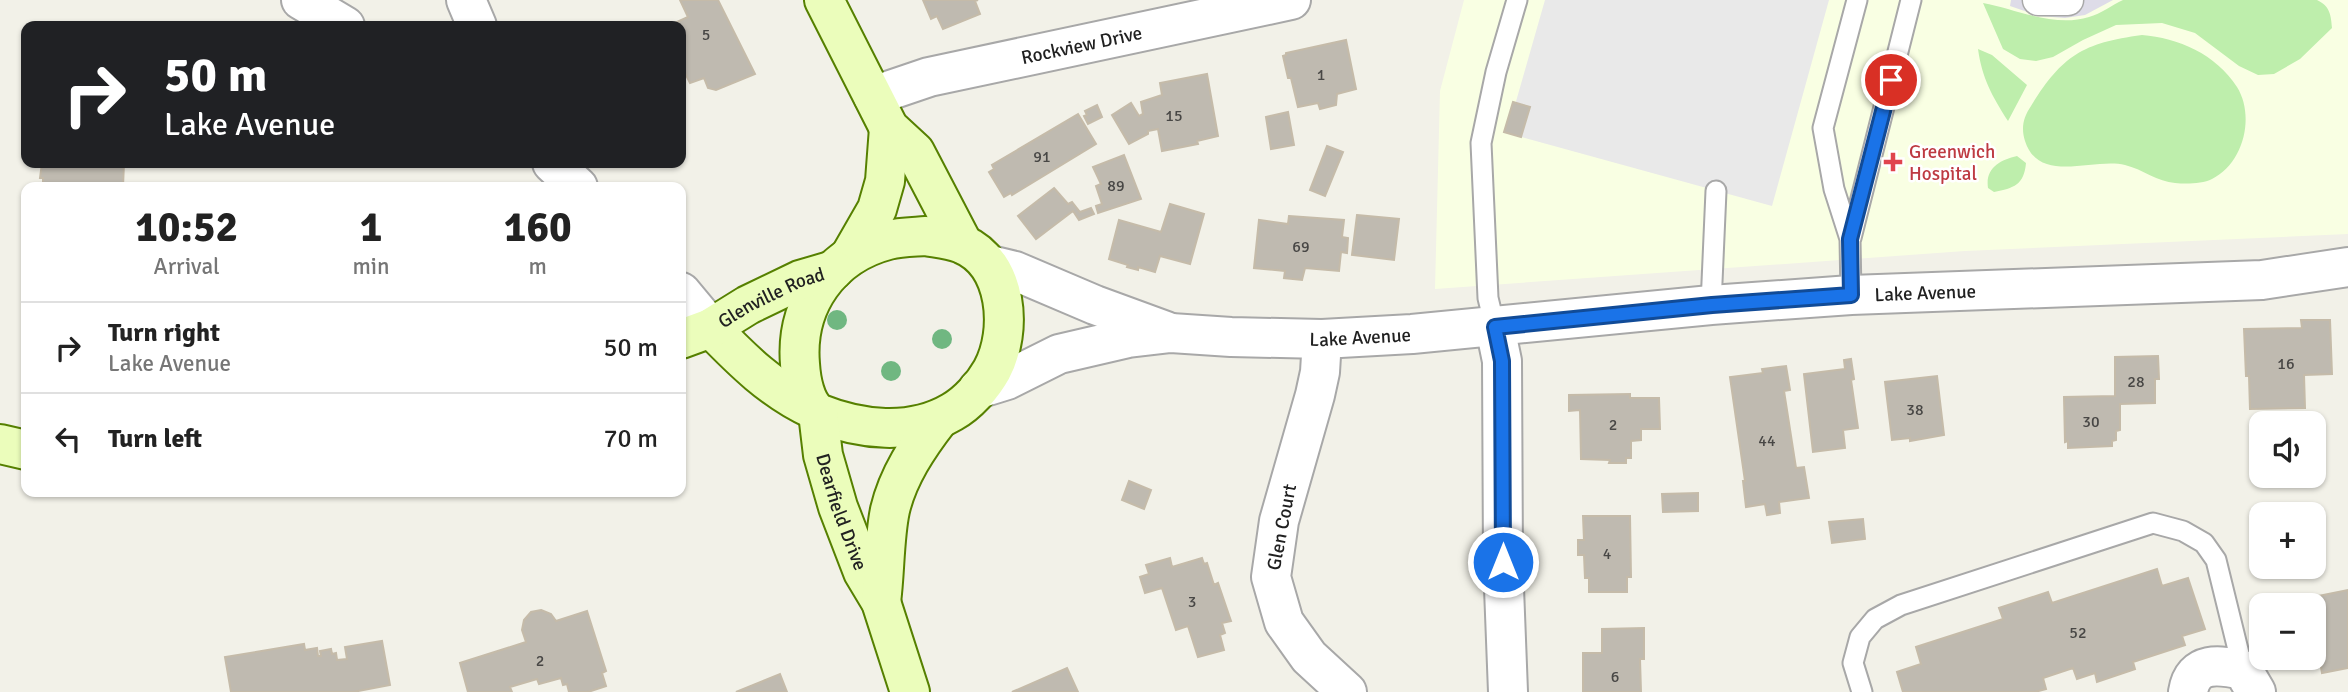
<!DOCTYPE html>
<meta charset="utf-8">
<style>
:root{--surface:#fff;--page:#f2f2f2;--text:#222;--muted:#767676;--line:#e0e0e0}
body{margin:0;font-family:Signika,sans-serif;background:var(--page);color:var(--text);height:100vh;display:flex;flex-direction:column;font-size:26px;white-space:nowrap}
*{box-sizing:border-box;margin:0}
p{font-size:23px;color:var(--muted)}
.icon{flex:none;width:38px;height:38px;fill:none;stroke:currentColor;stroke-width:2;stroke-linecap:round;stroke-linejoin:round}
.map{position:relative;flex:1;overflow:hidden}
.drawer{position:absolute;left:21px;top:182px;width:665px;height:315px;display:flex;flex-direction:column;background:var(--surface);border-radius:14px;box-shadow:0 2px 5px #0004}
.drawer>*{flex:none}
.top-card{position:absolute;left:21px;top:21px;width:665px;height:147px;border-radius:14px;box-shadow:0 2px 5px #0004;background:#202124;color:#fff;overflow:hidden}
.buttons{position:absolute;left:2249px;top:411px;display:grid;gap:14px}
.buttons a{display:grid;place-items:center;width:77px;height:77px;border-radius:14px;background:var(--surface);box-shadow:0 2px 5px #0004;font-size:35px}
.pin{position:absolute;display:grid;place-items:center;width:60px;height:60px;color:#fff;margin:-30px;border:4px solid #fff;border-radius:50%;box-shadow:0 2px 7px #0007}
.me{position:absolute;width:77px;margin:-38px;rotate:0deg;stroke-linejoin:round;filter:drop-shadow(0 0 5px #0008)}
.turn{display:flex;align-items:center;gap:24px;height:147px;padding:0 28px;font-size:32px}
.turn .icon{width:91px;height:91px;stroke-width:2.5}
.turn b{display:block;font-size:49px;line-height:60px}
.eta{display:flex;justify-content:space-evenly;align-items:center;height:119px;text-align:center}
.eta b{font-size:42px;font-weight:800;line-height:49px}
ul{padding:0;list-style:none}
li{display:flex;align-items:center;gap:21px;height:91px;padding:0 28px;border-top:2px solid var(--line)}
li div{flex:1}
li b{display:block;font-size:26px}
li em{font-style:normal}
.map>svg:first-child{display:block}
</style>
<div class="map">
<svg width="2348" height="692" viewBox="0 0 2348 692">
<rect width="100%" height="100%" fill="#f2f1e8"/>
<path fill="#f9ffe3" d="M1464,0H2348V234L1965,251L1435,289L1440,91Z"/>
<path fill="#beeeac" d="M2123,0H2317C2330,6 2331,15 2332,28L2300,59L2274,74L2258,75L2239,66L2195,33L2162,23L2116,25L2083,40L2053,57L2036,61L2020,59L2003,49L1983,3C2016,9 2054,28 2089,17C2101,14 2112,5 2123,0Z
M2142,35C2178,38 2216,54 2237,87C2255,116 2244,163 2212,179C2202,184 2186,184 2175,183C2158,182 2142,169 2125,165C2094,157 2039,185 2025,141C2021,128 2023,118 2031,106C2062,56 2082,43 2142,35Z
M1978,49L1992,55L2027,85L2008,121C1992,96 1982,78 1978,49Z
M2017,156L2026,163C2024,185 2014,188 1994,192L1988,188C1985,168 2000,160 2017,156Z"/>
<path fill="#e9e9e9" d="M1545,0H1829L1772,206L1507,133Z"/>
<path fill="#dedce8" d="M2011,0H2113L2085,15L2065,18L2039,16L2010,6Z"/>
<path fill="#bfbab0" stroke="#c5bba9" stroke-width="2" d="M680,0H718L755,74L716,90L708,88L704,78L690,83L681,65V26L670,25L688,17Z
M923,0H978L975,1L980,14L943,29L937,16L931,19Z
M1346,40L1356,89L1337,94L1336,105L1320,109L1318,103L1298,107L1291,78H1288L1283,56L1286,55V53Z
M1207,74L1218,136L1197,141L1198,144L1162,151L1158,129L1148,131V134L1129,144L1112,115L1131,103L1139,116L1143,114L1141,102L1162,95L1160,83Z
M1513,102L1530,107L1521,137L1504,132Z
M1097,105L1102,117L1088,124L1084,116L1087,115L1085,111Z
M1288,112L1294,145L1271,149L1266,117Z
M1078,114L1096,144L1012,195L1011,193L1004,197L989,172L994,169L992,165Z
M1327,146L1343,152L1325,196L1310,190Z
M1124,155L1141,199L1098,213L1096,206L1102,204L1096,186L1101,184L1093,167Z
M42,163H124L123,187H43V178H40Z
M1054,188L1068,204L1072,202L1080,212L1091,208L1094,214L1079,220L1073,211L1036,239L1018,216Z
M1170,204L1204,214L1190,264L1160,256L1155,272L1138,267V270L1127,267L1128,265L1109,259L1119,220L1161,232Z
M1357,215L1399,219L1394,260L1352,255Z
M1289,216L1344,220L1342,237L1348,238L1347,253L1341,252L1339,271L1305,268L1302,280L1284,278L1285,271L1254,268L1259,220L1288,224Z
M2301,320H2330L2332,374L2304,375L2305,408L2250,409L2249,376H2246L2244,329L2302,328Z
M2158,356L2159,379H2155V403L2120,404V430L2116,431V440L2112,441V446L2068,448V441L2065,442L2064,397L2115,396V357Z
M1851,359L1854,379L1851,380L1858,428L1843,430L1845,448L1813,452L1804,374L1845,369L1844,360Z
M1786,366L1790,390L1784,391L1796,468L1804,467L1809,498L1779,502L1780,513L1767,515L1765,504L1746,507L1743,481H1745L1730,377L1763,373L1762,369Z
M1937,376L1944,435L1910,441V438L1892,440L1885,382Z
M1630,394V398H1659L1660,429H1641V440L1631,441V458H1626V463H1609L1610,460L1581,459L1580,410L1569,411V395Z
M1129,481L1151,490L1144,509L1122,500Z
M1698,493V511L1663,512L1662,494Z
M1583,516H1630L1631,577H1627V592H1589V578H1585L1584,555H1578V540H1584Z
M1863,519L1865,539L1832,543L1829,522Z
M1170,558L1172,567L1202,558L1204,564L1207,563L1214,585L1218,583L1231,621L1222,623L1225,633L1220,635L1224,650L1198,657L1188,626L1176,630L1162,588L1145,593L1140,577L1149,574L1146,565Z
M2157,569L2162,586L2188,578L2205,629L2182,636L2185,645L2133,662L2135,669L2097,682L2095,673L2077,679L2073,668L2043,678L2046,689L2035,692H1903L1897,672L1921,664L1916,647L2003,619L1999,608L2048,592L2052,603Z
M2348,590V668L2322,673L2314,627V606H2309L2308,598Z
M541,610L551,614L556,621L587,611L606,671L602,673L606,686L588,692H569L567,684L563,685L561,678L539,684L537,679L510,687L512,692H468L460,663L526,642L522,630L524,620L531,612Z
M1644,628V659H1640L1641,692H1583V653H1602V629Z
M382,641L390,685L353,692H231L225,657L304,644L305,650L317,648L318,656H321L320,651L331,649L332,654L336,653L337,660L347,659L345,647Z
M1067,668L1078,692H1012Z
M780,674L787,692H736Z"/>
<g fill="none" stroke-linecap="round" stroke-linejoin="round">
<g stroke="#a8a8a8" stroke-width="23">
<path id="service" d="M1851,238L1911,0
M1851,295L1850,239L1834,189L1823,128L1857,0
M1711,305L1716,191
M1495,327L1488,298L1481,143L1496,72L1517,0
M1862,692L1853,663L1860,637L1875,619L1901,605L2153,523L2183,531L2204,543L2216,560L2243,670"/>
</g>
<g stroke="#a8a8a8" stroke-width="33">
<path id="pedestrian" d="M2038,0H2068"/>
</g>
<g stroke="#a8a8a8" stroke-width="42">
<g id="minor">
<path d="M301,0L345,26"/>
<path d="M466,0L477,26"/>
<path id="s1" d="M873,96L929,77L1291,0"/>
<path d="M552,163L578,187"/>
<path d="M990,265L1015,271L1095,305L1166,331"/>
<path d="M681,292L711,328"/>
<path d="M1495,327L1502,361L1503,562L1508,692"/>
<path d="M1322,339L1320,372L1315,395L1279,521L1271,577L1284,622L1309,657L1347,692"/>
<path id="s2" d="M978,389L1007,380L1059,354L1128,338L1171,333L1231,337L1322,339L1412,334L1711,305L1851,295L2262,280L2348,267"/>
<path d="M2188,692C2193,660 2220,665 2243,670L2256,692"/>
</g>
</g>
<g stroke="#568000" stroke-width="42">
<g id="secondary">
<path d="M824,0L889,128L915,152L963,244"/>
<path d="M926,236C937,238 951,239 962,244C1008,263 1013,331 992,370C983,386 968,403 952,412C911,436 860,430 818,413C805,403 801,380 800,364C795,305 830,255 888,240C900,237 913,237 926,236Z"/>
<path d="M850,256L877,209L885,181L889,128"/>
<path d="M711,328C741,359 773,391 813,409"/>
<path id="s3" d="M681,339L711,328L748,305L800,280L834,270"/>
<path id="s4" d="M818,413L823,455L838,507L863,572L881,602L910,692"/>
<path d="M0,444L26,450"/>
<path d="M881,602C885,573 884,538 890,510C898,476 918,446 939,419"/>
</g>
</g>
<use href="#service" stroke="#fff" stroke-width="19"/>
<use href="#pedestrian" stroke="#fff" stroke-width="30"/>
<use href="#minor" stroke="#fff" stroke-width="38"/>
<use href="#secondary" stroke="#ebfdbb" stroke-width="38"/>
</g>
<g fill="#70b781">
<circle cx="837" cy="320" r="10"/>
<circle cx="942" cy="339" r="10"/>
<circle cx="891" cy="371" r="10"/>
</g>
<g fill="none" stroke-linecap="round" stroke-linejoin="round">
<g stroke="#114b97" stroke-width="18">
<path id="route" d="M1503,562L1502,361L1495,327L1712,305L1851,295L1850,239L1891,80"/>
</g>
<use href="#route" stroke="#1a73e8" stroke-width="12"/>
</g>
<path fill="#e0444e" stroke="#fff" stroke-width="2.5" d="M1889.5 151.5h7v7h7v7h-7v7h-7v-7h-7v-7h7z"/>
<g text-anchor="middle" stroke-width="5" stroke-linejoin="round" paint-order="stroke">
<g font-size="16" fill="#484745">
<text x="706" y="40">5</text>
<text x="1321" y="80">1</text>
<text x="1174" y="121">15</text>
<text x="1042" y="162">91</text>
<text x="1116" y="191">89</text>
<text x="1301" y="252">69</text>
<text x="2286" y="369">16</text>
<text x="2136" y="387">28</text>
<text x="1915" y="415">38</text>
<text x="2091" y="427">30</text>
<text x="1613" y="430">2</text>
<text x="1767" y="446">44</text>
<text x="1607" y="559">4</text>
<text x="1192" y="607">3</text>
<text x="2078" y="638">52</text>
<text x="540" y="666">2</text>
<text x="1615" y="682">6</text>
</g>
<g font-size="19" fill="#212121" stroke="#fff">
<text dy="7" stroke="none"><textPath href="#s1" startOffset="215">Rockview Drive</textPath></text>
<text dy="7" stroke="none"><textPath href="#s2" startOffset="959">Lake Avenue</textPath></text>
<text dy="7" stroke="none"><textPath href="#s3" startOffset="100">Glenville Road</textPath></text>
<text dy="7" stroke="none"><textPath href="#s2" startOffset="392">Lake Avenue</textPath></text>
<text dy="7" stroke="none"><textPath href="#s4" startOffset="102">Dearfield Drive</textPath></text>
<text transform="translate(1281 527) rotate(-79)" y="7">Glen Court</text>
</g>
<g font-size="19" fill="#be3a42" stroke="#fff" text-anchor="start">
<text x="1909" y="158">Greenwich<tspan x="1909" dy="22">Hospital</tspan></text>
</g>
</g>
</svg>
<div class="buttons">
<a><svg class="icon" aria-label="sound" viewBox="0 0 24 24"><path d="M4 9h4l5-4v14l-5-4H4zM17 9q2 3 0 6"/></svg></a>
<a>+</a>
<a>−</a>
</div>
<div class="pin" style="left:1891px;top:80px;background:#d93025"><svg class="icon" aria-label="arrive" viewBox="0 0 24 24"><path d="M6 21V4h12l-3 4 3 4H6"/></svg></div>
<svg class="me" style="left:1503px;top:562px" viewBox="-20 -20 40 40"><circle r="17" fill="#1a73e8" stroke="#fff" stroke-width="3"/><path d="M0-11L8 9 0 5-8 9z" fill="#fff"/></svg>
<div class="top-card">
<div class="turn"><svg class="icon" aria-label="right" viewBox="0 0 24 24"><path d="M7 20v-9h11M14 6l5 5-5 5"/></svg><div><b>50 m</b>Lake Avenue</div></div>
</div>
<section class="drawer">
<div class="eta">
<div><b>10:52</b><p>Arrival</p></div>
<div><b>1</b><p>min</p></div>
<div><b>160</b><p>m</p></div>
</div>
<ul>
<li><svg class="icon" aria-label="right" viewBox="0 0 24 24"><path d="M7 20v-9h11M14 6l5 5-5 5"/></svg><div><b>Turn right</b><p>Lake Avenue</p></div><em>50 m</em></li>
<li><svg class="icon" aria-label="left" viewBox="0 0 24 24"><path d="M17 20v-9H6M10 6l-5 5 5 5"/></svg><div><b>Turn left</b></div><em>70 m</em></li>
</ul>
</section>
</div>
